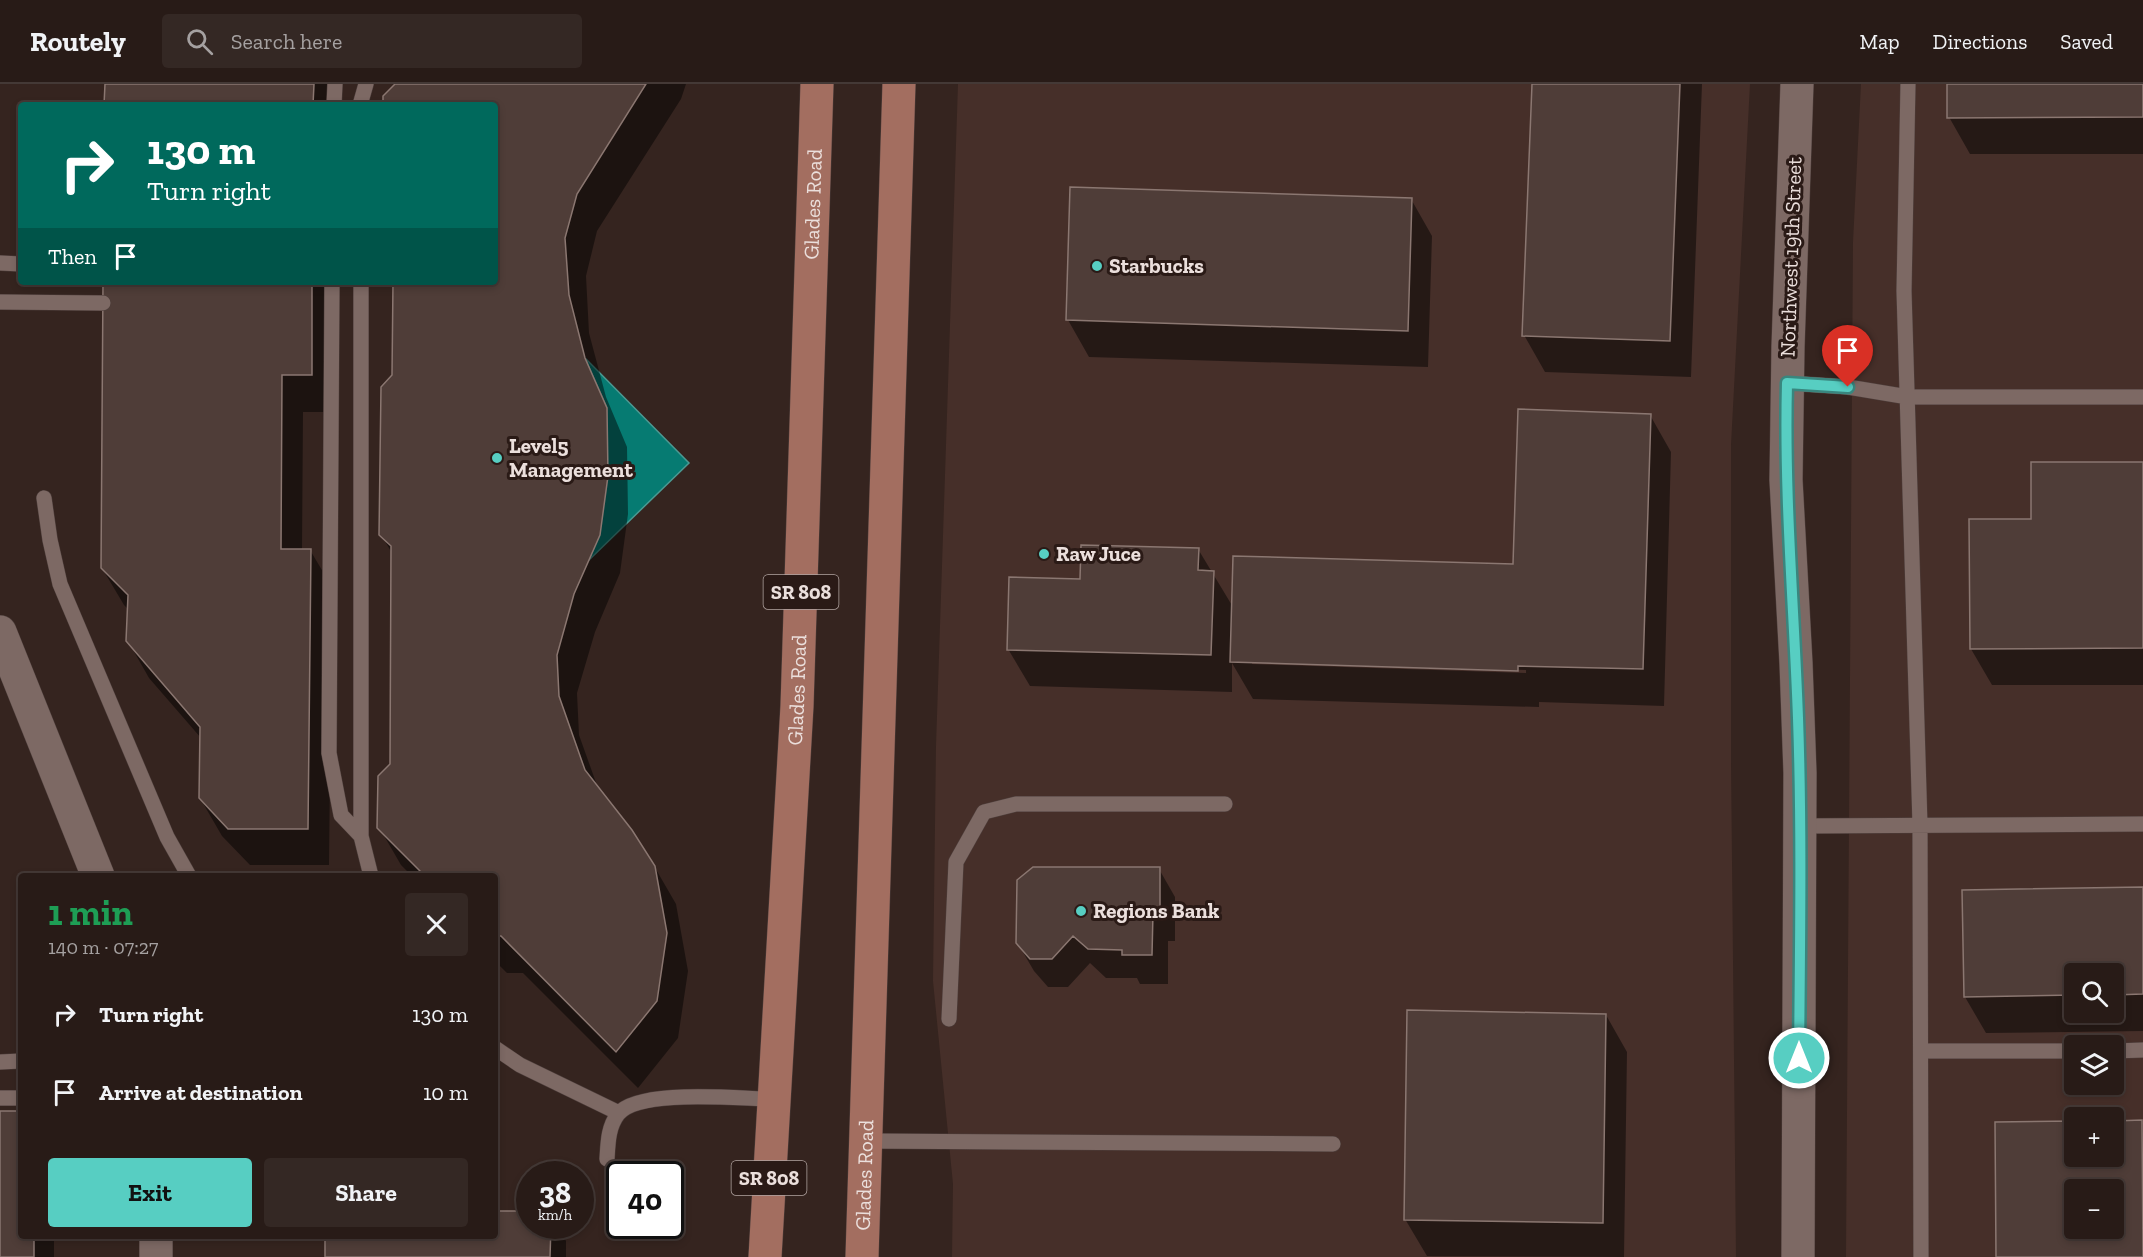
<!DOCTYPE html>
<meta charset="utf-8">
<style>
:root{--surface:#281b17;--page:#342824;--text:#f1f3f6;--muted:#a5a1a1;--line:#443936;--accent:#57cec2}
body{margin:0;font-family:"Zilla Slab",serif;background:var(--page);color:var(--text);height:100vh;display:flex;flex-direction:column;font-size:22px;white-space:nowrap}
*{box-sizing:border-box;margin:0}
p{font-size:20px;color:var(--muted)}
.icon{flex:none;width:33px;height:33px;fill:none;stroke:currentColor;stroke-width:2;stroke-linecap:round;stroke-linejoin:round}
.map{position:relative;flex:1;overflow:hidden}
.panel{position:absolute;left:18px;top:789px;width:480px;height:366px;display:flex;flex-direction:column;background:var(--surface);border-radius:6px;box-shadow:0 3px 9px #0003,0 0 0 2px var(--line)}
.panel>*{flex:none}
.banner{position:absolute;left:18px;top:18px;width:480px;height:183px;border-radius:6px;box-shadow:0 3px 9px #0003,0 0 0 2px var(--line);background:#00695c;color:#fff;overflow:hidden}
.controls{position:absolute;left:2064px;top:879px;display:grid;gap:12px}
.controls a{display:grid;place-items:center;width:60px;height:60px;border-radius:6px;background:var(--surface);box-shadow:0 3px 9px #0003,0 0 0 2px var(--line);font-size:30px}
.speed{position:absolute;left:516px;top:1077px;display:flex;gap:12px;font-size:30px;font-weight:700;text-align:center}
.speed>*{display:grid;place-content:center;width:78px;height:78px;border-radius:50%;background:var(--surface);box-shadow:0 3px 9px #0003,0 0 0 2px var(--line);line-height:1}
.speed small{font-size:15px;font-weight:400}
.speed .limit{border:3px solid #111;border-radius:9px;background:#fff;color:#111}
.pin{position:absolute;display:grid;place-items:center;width:51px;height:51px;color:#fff;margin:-62px -26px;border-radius:50% 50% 50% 0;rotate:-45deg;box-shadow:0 0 6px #0007}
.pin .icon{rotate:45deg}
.me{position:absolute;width:66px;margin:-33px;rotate:0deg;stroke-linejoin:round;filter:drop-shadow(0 0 4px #0008)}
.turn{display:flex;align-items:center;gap:21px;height:126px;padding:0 30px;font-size:27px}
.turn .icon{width:78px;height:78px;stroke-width:2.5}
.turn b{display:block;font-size:42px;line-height:51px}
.then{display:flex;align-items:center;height:57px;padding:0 30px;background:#0003;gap:12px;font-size:22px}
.round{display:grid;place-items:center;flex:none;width:63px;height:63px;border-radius:6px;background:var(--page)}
.head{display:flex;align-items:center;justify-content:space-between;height:102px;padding:0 30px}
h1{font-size:36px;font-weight:800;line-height:45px;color:#1e9e55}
.primary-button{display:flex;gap:12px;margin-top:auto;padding:12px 30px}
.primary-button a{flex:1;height:69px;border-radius:6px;background:var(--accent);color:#111;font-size:24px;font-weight:800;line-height:69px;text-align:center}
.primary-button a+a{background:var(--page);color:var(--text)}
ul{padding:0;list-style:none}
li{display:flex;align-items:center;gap:18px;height:78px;padding:0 30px}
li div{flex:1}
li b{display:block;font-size:22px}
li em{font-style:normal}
header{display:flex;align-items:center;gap:36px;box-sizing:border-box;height:84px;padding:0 30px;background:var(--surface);border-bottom:2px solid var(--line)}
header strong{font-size:28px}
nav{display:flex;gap:33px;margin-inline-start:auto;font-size:21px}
.search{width:420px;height:54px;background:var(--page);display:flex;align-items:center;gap:15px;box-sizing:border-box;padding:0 21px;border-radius:6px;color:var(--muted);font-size:22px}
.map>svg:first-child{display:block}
</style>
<header>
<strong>Routely</strong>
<div class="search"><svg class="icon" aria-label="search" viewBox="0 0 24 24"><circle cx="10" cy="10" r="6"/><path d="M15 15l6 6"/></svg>Search here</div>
<nav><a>Map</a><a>Directions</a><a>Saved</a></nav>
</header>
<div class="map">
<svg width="2143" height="1173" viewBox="0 0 2143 1173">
<rect width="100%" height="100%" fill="#35241f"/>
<path fill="#462f29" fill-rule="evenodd" d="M958,0H1750L1731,361V679L1736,1173H952L953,1100L933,897L936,662Z
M1861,0H2143V1173H1846L1853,158ZM2074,890H2114V928H2074ZM2074,962H2114V1000H2074ZM2074,1034H2114V1072H2074ZM2074,1106H2114V1144H2074Z"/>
<path fill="#067b72" stroke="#4b9992" stroke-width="1.5" d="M585,274L689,379L589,476L607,324Z"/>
<path fill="#0007" fill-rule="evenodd" d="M106,0H334V21H106Z
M398,0H686L681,15L597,147L586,192L589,249L606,313L627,363L628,430L620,489L595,548L577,609L579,651L599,707L654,782L676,820L688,887L678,954L638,1004L523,889H507L495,877V792H412L401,781L379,743L391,680L393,471L381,450L394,292V198H495V21H385Z
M1533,0H1702L1691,293L1545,288L1524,251Z
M1948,0H2143V70H1970L1949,33Z
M1411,115L1432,152L1428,283L1089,273L1068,236Z
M105,198H333L332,328H303L302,466H310L332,503L329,781H250L222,752L200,714L201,654L149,594L128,557L129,526L124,521L102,484Z
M1650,331L1671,368L1664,622L1539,618V623L1253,615L1232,579V608L1030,602L1008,565L1082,496L1198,465L1233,523L1515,482ZM1252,577L1526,586V589L1252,580Z
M2143,379V601H1992L1971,565L2033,436Z
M1159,785L1175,813V857H1168V900H1140L1137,894H1106L1090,879L1068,903H1048L1034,887L1017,858Z
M2143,805V947L1986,949L1965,913ZM2074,890H2114V928H2074Z
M1606,931L1627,968L1624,1173L1427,1172L1405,1135Z
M0,1028H21V1152H54V1173H0Z
M2114,1038H2141L2143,1041V1173H1998L1996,1040L2074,1039V1072H2114ZM2074,1106H2114V1144H2074Z
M495,1128L530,1142H557L566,1157V1173H327V1152H495Z"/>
<path fill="#4f3d38" stroke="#8b7771" stroke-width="1.5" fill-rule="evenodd" d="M105,0H314L313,21H104Z
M395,0H646L577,110L565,154L569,211L585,274L607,324L608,392L600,451L574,510L557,571L559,612L585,686L632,746L655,782L667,849L657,917L616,968L501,852H495V792H425L377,744L378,692L390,680L391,462L379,451L381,303L392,291L393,198H495V21H383V12Z
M1532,0H1680L1670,257L1522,252Z
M1947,0H2143V33L1947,34Z
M1070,103L1412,114L1408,247L1066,236Z
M103,198H312V291H282L281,465H311L308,745H228L199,714L200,643L126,557L128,511L101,484Z
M1518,325L1651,330L1643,585L1518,582V587L1230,578L1233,472L1513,480Z
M2031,378H2143V564L1970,565L1969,435H2031Z
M1081,461L1199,464L1198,486L1214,487L1211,571L1007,566L1009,493L1080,495Z
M1033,783H1160V829H1153L1152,871H1122V866L1088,865L1073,852L1052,875H1030L1016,859L1017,796Z
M2143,803V910L2114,911V890H2074V911L1964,913L1962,806Z
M1407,926L1606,930L1603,1139L1404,1136Z
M0,1027H21V1152H34V1173H0Z
M2142,1036L2143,1173H1996L1995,1038L2074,1037V1072H2114V1037ZM2074,1106H2114V1144H2074Z
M495,1127H530V1142H551L550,1173H325V1152H495Z"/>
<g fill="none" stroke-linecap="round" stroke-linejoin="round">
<g stroke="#4e3f3c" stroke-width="16">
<path id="service" d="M1908,0L1904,207L1920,741L1921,1173
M334,21L335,0
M360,21L366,0
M0,179L21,180
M332,198L329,669L341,731L361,752
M361,198V752L371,792
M0,218L103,219
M1787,299L1848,303L1908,313H2143
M44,414L50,456L60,500L167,753L189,792
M1800,742L2143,740
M949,935L956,778L984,728L1016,720H1225
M495,964L520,981L619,1029
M1921,967H2074
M2114,967L2143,966
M0,978L21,977
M0,1014H21
M866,1057L1333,1060
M607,1075C608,1059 608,1043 618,1030C639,1004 740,1015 773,1015"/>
</g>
<g stroke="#4e3f3c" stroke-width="34">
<path id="tertiary" d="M1797,0L1788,263L1786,396L1796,579L1800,689L1798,1173
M0,548L98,792
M156,1173V1152"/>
</g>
<g stroke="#4e3f3c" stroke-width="34">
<g id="primary">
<path id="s1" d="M765,1173L797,622L817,0"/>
<path id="s2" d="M862,1173L899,0"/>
</g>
</g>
<use href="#service" stroke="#7d6964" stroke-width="15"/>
<use href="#tertiary" stroke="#7d6964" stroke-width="33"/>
<use href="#primary" stroke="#a36e60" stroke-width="33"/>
</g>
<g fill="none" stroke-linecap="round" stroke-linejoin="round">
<g stroke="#39867e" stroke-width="15">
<path id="route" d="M1799,974C1800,861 1802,747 1798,634C1794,522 1784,412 1787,299L1848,303"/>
</g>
<use href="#route" stroke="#57cec2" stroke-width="10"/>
</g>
<g fill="#57cec2" stroke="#2a1a16" stroke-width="2">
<circle cx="1097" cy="182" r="6"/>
<circle cx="497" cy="374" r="6"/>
<circle cx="1044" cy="470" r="6"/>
<circle cx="1081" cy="827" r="6"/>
</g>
<g text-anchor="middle" stroke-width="6" stroke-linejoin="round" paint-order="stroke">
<g fill="#2a1a16" stroke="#b1a4a1" stroke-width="1.5">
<rect x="763.5" y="491" width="75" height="34" rx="4.5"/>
<rect x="731.5" y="1077" width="75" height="34" rx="4.5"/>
</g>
<g font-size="20" font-weight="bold" fill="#ebdfdc">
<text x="801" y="515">SR 808</text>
<text x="769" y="1101">SR 808</text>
</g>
<g font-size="21" fill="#ebdfdc" stroke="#2a1a16">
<text dy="7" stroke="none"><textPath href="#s1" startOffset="1054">Glades Road</textPath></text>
<text transform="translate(1791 173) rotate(-88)" y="7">Northwest 19th Street</text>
<text dy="7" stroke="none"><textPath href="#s1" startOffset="568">Glades Road</textPath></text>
<text dy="7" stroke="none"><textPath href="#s2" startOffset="82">Glades Road</textPath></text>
</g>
<g font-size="21" font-weight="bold" fill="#ebdfdc" stroke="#2a1a16" text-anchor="start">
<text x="1109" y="189">Starbucks</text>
<text x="509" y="369">Level5<tspan x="509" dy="24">Management</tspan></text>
<text x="1056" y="477">Raw Juce</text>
<text x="1093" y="834">Regions Bank</text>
</g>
</g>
</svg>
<div class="controls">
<a><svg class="icon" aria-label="search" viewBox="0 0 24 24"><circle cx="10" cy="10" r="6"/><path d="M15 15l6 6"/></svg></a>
<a><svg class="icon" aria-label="layers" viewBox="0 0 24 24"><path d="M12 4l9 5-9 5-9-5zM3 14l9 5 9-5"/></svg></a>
<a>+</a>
<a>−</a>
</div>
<div class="speed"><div>38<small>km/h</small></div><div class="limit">40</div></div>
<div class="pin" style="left:1848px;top:303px;background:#d93025"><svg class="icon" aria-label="arrive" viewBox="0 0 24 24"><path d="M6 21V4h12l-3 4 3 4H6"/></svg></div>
<svg class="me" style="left:1799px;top:974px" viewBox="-20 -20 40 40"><circle r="17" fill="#57cec2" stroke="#fff" stroke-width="3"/><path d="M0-11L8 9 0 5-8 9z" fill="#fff"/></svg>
<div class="banner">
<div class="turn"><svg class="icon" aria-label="right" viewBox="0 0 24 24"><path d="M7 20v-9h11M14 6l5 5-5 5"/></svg><div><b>130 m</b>Turn right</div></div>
<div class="then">Then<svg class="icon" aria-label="arrive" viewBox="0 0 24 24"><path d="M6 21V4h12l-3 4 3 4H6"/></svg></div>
</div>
<section class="panel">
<div class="head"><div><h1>1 min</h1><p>140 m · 07:27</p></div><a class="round"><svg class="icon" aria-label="close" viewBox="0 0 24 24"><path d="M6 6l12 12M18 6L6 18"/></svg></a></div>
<ul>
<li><svg class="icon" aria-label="right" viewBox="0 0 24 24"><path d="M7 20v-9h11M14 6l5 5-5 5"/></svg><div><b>Turn right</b></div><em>130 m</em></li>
<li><svg class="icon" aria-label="arrive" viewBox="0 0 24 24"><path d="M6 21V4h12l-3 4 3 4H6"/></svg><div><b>Arrive at destination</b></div><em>10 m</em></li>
</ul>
<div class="primary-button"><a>Exit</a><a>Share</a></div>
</section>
</div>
